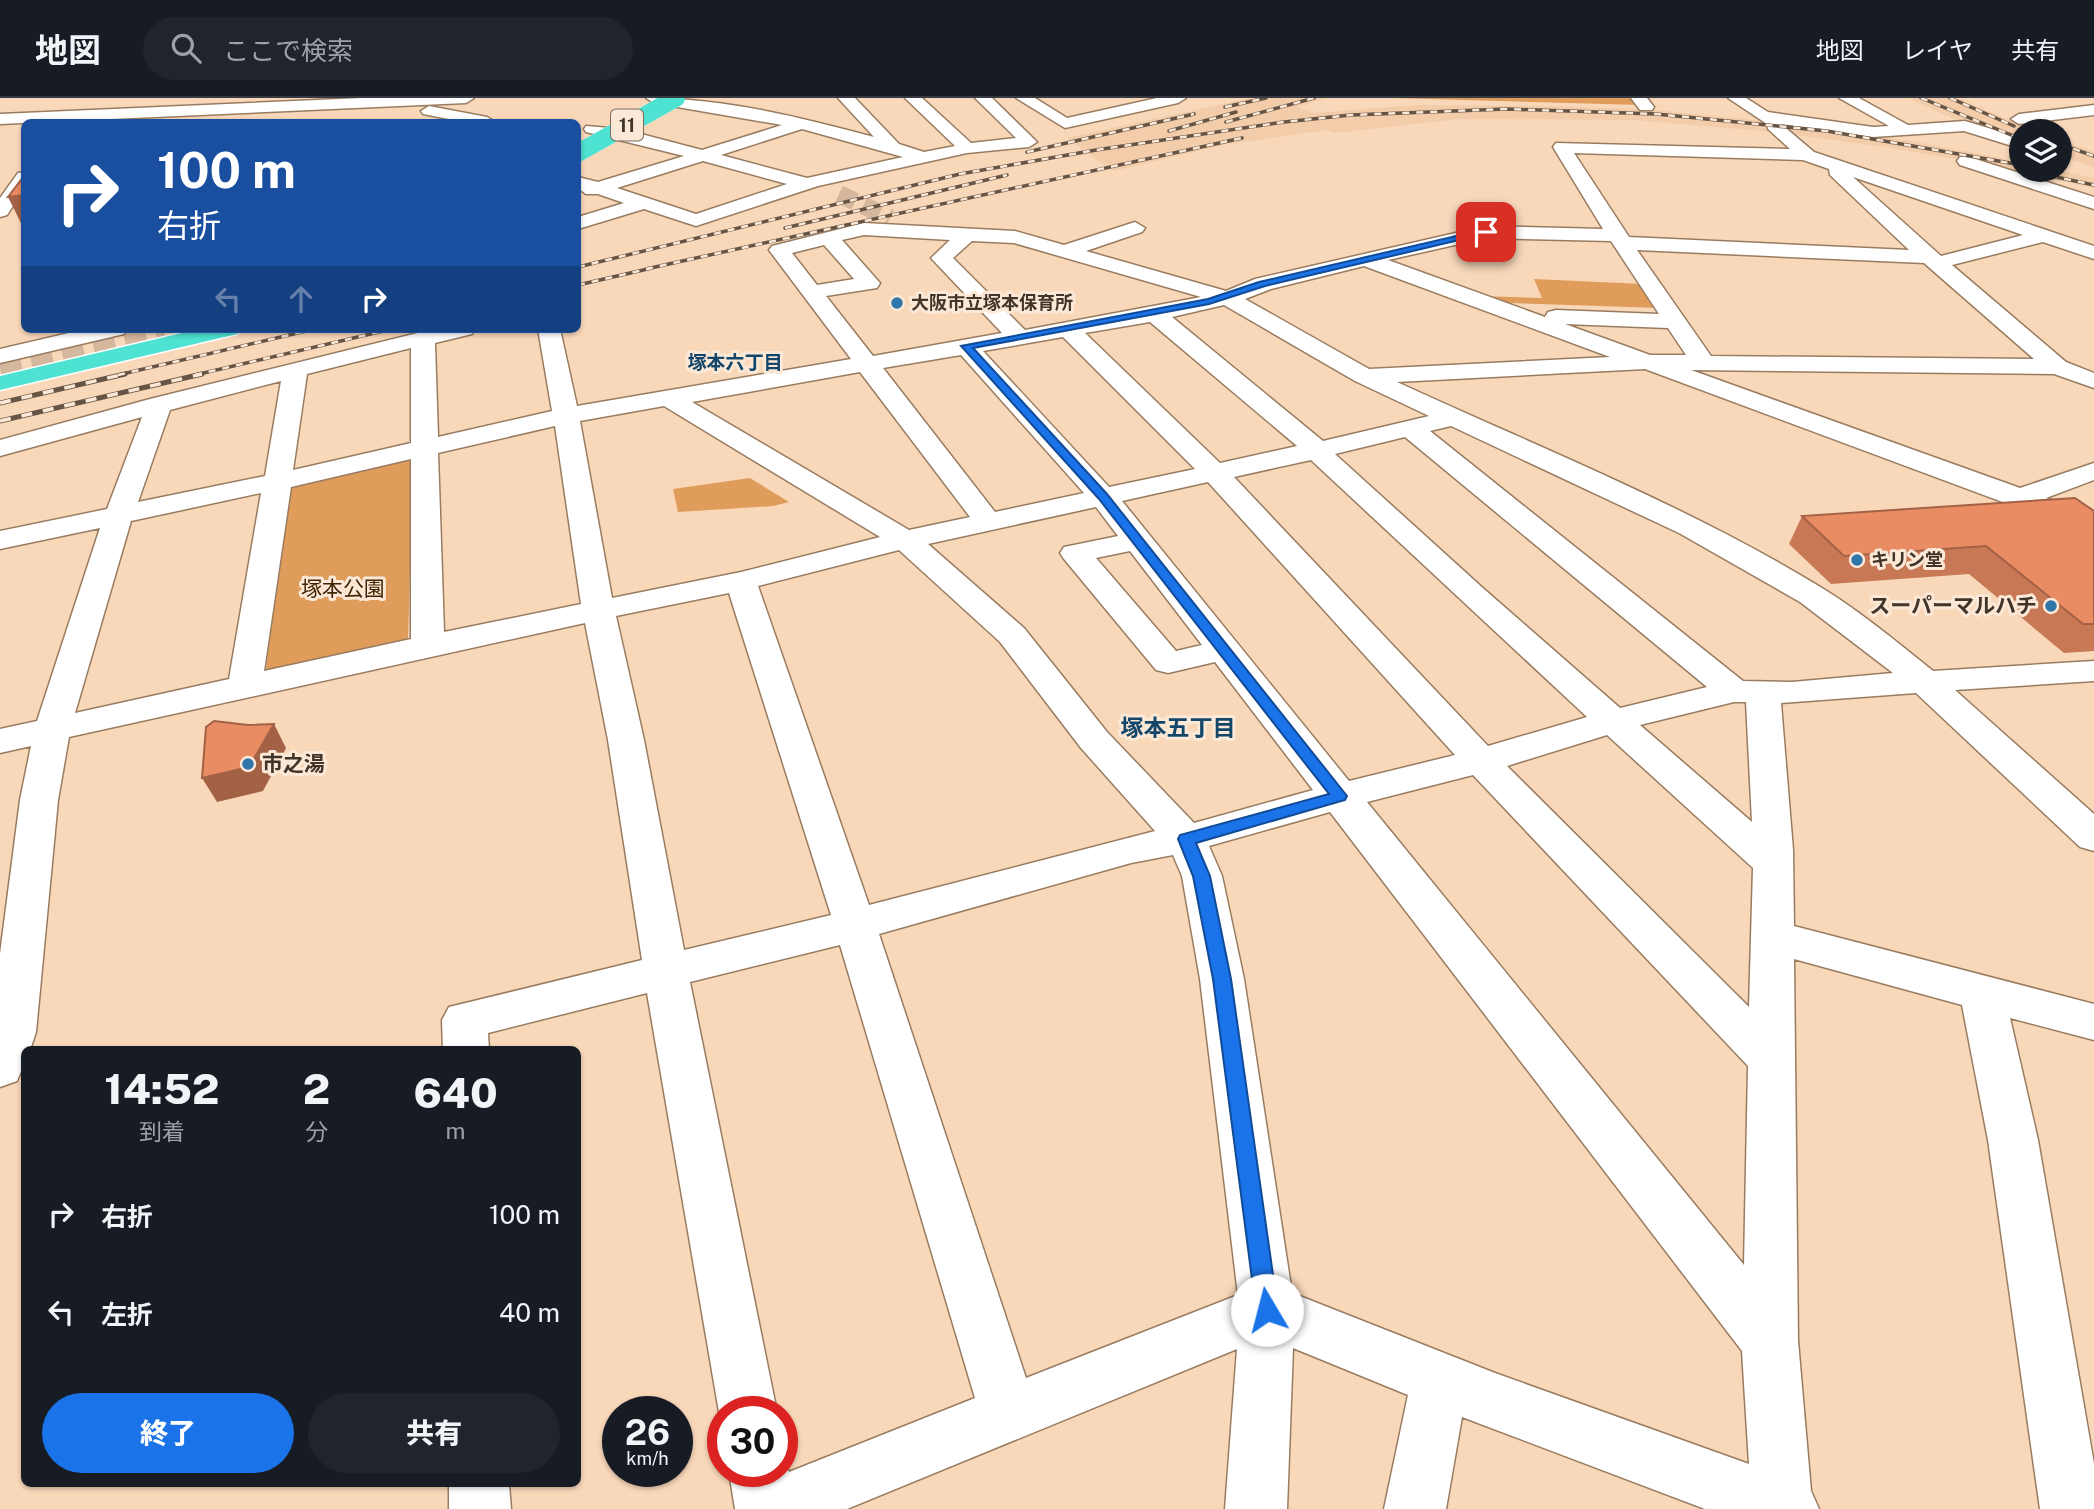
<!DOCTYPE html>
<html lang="ja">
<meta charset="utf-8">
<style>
:root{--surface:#171b24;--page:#20242c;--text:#f1f3f6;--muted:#9ea1a6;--line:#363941;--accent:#1a73e8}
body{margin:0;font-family:"Public Sans","Noto Sans JP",sans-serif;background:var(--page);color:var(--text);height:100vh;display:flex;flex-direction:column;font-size:26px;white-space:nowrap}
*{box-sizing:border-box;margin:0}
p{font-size:23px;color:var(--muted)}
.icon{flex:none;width:38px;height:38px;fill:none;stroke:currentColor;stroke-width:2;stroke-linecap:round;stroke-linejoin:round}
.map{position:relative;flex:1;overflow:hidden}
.details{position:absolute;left:21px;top:948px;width:560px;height:441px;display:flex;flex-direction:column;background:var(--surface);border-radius:10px;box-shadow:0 2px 5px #0004}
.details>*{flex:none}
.banner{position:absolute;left:21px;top:21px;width:560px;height:214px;border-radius:10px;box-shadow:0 2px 5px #0004;background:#1a4fa0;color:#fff;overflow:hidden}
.fabs{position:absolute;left:2009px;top:21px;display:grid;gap:14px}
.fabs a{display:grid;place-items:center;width:63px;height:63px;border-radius:50%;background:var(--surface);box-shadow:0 2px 5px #0004;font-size:35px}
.speed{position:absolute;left:602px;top:1298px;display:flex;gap:14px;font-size:35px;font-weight:700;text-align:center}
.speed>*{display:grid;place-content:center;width:91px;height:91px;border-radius:50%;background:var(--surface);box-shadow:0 2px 5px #0004;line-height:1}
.speed small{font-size:18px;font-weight:400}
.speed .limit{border:10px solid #d22;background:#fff;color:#111}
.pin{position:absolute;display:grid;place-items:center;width:60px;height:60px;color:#fff;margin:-30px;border-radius:14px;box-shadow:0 4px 10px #0006}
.me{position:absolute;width:77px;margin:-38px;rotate:352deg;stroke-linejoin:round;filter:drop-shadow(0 0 5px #0008)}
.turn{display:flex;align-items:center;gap:24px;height:147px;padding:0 21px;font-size:32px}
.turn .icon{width:91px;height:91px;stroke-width:2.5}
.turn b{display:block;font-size:49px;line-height:60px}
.lanes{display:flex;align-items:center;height:66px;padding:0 21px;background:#0003;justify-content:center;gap:35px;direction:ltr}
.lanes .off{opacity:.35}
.eta{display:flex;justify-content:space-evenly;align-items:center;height:119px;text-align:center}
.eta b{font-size:42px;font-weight:800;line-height:49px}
.primary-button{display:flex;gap:14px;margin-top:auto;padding:14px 21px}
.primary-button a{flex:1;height:80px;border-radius:42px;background:var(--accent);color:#fff;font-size:28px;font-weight:800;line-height:80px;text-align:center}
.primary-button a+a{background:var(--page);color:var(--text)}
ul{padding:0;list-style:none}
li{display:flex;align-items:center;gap:21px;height:98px;padding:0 21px}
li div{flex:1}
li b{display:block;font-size:26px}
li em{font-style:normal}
header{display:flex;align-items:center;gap:42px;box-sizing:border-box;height:98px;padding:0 35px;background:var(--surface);border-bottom:2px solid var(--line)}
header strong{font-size:33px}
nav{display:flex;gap:38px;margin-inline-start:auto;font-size:24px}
.search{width:490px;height:63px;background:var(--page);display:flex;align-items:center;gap:18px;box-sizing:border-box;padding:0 24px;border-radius:38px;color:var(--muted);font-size:26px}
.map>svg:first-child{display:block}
</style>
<header>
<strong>地図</strong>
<div class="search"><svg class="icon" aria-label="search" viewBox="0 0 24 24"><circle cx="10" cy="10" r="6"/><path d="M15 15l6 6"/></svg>ここで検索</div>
<nav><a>地図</a><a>レイヤ</a><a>共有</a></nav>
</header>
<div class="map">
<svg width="2094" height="1411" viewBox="0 0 2094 1411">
<rect width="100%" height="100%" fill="#f9d8ba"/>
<path fill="#f3cca9" d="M1251,0H1328L1297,9L1314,15L1417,7L1548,8L1644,11L1796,26L1917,44L2021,64V72H2058L2094,80V90L1973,64L1885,49L1772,34L1635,22L1459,21L1335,35L1326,32L1223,47L1114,73L1066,40Z
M1908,0H1958L2035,33H2021V45L1952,20Z
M2060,42L2094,54V69L2060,58Z"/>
<path fill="#df9c5a" d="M1393,0H1635L1641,7Z
M1534,181L1643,186L1659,210L1511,205L1512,209L1481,198L1542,200Z
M403,362L413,364L408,541L399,546L277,573L266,571L289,391L300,384Z
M750,380L789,404L773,408L678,414L673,391Z"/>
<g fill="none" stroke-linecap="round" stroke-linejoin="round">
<path stroke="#d4b79d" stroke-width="18" stroke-dasharray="18 9" stroke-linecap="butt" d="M839,96L890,120"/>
<path stroke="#d4b79d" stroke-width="22" stroke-dasharray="22 10" stroke-linecap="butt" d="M0,271L163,231"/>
<g stroke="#997c60" stroke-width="3">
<path id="minor" d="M362,0H474L466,5L0,26V16Z
M646,0C723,0 800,19 874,39L838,0H855L899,46L924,54L955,48L905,0H922L971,45L1016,40L975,0H992L1037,44L1029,49L967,55L818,88L696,128L644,111L578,131V119L624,105L598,96H586L578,90V79L598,84L684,58L586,34L584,31L586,28L622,31L702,52L782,27L654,5ZM802,31L903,59L807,80L721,57ZM703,63L787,86L696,116L617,90Z
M1016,0H1035L1067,20L1157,0H1186L1178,5L1065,30Z
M1631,0H1647L1654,9L1652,12H1640Z
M1728,0H1746L1768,14L1873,29L1889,28L1839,0H1859L1908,27L1965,23L2015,38L2017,42L2015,46L2009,47L1964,33L1873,39L1781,26L1814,54L2094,148V161L2043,144L1952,167L2066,264L2094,275V290L2054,276L1691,272L2020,390L2094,365V382L2046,400L2094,419V438L1645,271L1397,284C1538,349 1688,408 1822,490C1861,514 1897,544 1933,573L2094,563V583L1955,592L2094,716V753L2080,749L1916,595L1781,605L1793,752L1794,828L2094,906V942L2010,920L2038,1042L2094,1366V1411H2040L1988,1042L1962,907L1794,861L1798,1243L1811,1393L1819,1411H1705L1462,1319L1446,1411H1384L1408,1297L1293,1250L1287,1411H1225L1237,1251L847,1411H735L729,1374H782V1357L789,1374L975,1300L840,847L690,884L777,1314H723V1324L719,1314L647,895L488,935L489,952H443L442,922L449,909L642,862L608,642L585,525L69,639L58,702L36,934L30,952H24V966L17,983L0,989V856L20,702L31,648L0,655V631L37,623L100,430L0,451V433L107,411L142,319L0,358V342L150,301L434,231H475L472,236L435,245L438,339L552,313L538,231H560L577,308L851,261L769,152L772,148L864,125L1015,133L1064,147L1135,124L1145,130L1142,134L1086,153L1226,193L1255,181L1486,128L1603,131L1553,49L1556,45L1790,51L1768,31L1767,26ZM1574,55L1803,62L1829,71L1830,77L1909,152L1629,139ZM1853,79L2023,137L1941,158ZM864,137L950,142L931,160L1002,235L873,258L826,198L877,190L880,185L842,142ZM1486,140L1611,143L1659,216L1556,212L1548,214L1545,219L1388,162ZM972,143L1014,145L1201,199L1025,232L953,160ZM824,147L854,181L817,187L792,155ZM1637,152L1924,165L2034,261L1711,258ZM1364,168L1610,259L1369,271L1245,201L1271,191ZM1224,207L1355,283L1429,318L1323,343L1172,219ZM1150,224L1297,348L1220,365L1085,235ZM1565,226L1668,230L1686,257H1650ZM1063,239L1195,371L1109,389L983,253ZM411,250V345L293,372L307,276ZM961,257L1084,395L995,414L883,270ZM860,274L970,419L909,432L692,304ZM281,283L265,378L138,404L170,312ZM664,308L880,439L741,474L612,500L580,323ZM555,328L581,506L444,534L438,355ZM1451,328L1679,435L1800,504L1893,575L1792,584L1743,583L1430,333ZM1405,339L1707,589L1620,610L1485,492L1335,356ZM411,361V541L264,573L291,389ZM1311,362L1587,619L1488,648L1234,379ZM1208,384L1455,657L1349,683L1122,403ZM261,395L229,581L75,615L131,423ZM1096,409L1118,438L1064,449L1060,455L1064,461L1156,572L1168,575L1215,564L1313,692L1194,725L1107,634L1024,530L928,446ZM899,452L1000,544L1081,650L1155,733L869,807L758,488ZM1130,453L1202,547L1176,553L1096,460ZM729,495L831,817L684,852L644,642L616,518ZM1734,604H1746L1752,724L1640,627ZM1607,637L1753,770L1749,909L1507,668ZM1473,677L1748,968L1744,1167L1367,704ZM1330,714L1742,1253L1749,1366L1495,1275L1292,1195L1244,881L1222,778L1209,748ZM1173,757L1182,778L1200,881L1238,1197L1026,1280L879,836L1131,765Z
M2094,7V17L2019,26L2011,21L2019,16Z
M429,8L487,19L495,24H464L423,16L421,13Z
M1966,58L2094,99V111L1960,67L1957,63L1960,59Z
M24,74V91L7,117L0,119V100L18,75Z
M86,231H127L124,236L0,265V251Z
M449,1386H509L511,1411H449Z"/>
</g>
<g stroke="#fff" stroke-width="3">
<path id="highway" d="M199,231H240L237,236L0,292V278Z"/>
</g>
<use href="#minor" fill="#fff" fill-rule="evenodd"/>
<use href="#highway" fill="#4de2d1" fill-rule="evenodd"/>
<g stroke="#665545" stroke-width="3.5">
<path id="rail-far1" d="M1921,0L2021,41
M1950,0L2014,28
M1225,9L1266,0
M1226,24L1314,0
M1169,33L1236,14
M2060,46L2094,58
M1027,54L1194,16
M2023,72L2094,87
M785,130L1007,77
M578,169L960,76L1096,52L1284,24L1351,17L1506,11L1656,16L1827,33L2021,67
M646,171L1242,40
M578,187L652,170
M118,277L315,231
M195,277L392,231"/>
</g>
<g stroke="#665545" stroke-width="5">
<path id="rail" d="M0,305L125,276
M0,323L202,276"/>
</g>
<use href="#rail-far1" stroke="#fce8d6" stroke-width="2.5" stroke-dasharray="7" stroke-linecap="butt"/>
<use href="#rail" stroke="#fce8d6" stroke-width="3.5" stroke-dasharray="11" stroke-linecap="butt"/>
<g stroke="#fff" stroke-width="18" stroke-linecap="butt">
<path id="highway-bridge" d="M578,55L676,0"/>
</g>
<use href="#highway-bridge" stroke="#4de2d1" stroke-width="18"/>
</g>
<path fill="#c87855" d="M2094,413V553L2064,555L1969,476L1831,486L1789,446L1802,418Z"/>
<path fill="#a36245" d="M24,97V131L8,99Z
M274,626L286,650L263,693L217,704L202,680Z"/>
<path fill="#e98c63" stroke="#a36245" stroke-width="2" d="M24,78V97L8,99Z
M2075,400L2094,413V526H2083L1986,448L1844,458L1802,418Z
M214,623L248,627L274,626L249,669L202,680L206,629Z"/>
<path fill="#1a73e8" stroke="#114b97" stroke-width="2" d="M1486,131L1489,135L1265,188L1209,206L973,250L1107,396L1347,698L1345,702L1196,745L1210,778L1231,881L1278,1212L1275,1220L1267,1223L1259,1220L1256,1212L1213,881L1193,778L1178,741L1180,737L1329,696L1099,401L961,248L1208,201L1259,184Z"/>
<g fill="#2f76aa" stroke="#fce8d6" stroke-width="2.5">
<circle cx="897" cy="205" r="7"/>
<circle cx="1857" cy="462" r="7"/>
<circle cx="2051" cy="508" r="7"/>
<circle cx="248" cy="666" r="7"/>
</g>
<g text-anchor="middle" stroke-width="6" stroke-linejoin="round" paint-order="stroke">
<g font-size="18" font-weight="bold" fill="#413428" stroke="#fce8d6" text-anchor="start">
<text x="911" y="211">大阪市立塚本保育所</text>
<text x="1871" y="468">キリン堂</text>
</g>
<rect fill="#fce8d6" stroke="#796a5c" stroke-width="2" x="611" y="11.5" width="32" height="31" rx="5"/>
<g font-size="19" font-weight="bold" fill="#413428">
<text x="627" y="34">11</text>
</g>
<g font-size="19" font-weight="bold" fill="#14466a" stroke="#fce8d6">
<text x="735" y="271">塚本六丁目</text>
</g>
<g font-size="21" fill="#412403" stroke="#fce8d6">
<text x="343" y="498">塚本公園</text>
</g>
<g font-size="21" font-weight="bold" fill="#413428" stroke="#fce8d6" text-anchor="end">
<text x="2037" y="515">スーパーマルハチ</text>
<text x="262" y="673" text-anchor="start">市之湯</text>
</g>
<g font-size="23" font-weight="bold" fill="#14466a" stroke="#fce8d6">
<text x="1178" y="638">塚本五丁目</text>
</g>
</g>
</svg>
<div class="fabs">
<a><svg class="icon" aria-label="layers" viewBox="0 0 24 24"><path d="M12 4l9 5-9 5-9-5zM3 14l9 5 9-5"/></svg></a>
</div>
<div class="speed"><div>26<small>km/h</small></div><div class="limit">30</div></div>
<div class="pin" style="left:1486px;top:134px;background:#d93025"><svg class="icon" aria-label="arrive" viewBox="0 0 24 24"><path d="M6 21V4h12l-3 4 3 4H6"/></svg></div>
<svg class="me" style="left:1267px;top:1212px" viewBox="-20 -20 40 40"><circle r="19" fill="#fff"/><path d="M0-13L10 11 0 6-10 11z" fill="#1a73e8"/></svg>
<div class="banner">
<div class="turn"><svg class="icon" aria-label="right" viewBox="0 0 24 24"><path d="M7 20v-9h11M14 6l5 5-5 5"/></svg><div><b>100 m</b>右折</div></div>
<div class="lanes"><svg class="icon off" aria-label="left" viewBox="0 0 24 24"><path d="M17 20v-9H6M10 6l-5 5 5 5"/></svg><svg class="icon off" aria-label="ahead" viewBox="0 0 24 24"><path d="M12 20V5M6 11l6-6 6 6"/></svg><svg class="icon" aria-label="right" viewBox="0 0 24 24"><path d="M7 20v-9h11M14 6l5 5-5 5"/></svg></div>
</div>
<section class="details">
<div class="eta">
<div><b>14:52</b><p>到着</p></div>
<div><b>2</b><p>分</p></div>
<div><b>640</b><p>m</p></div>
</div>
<ul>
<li><svg class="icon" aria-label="right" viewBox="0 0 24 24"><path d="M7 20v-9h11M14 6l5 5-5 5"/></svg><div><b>右折</b></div><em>100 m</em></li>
<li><svg class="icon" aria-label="left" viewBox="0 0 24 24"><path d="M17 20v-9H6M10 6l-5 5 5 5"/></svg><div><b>左折</b></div><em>40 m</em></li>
</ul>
<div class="primary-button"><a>終了</a><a>共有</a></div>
</section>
</div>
